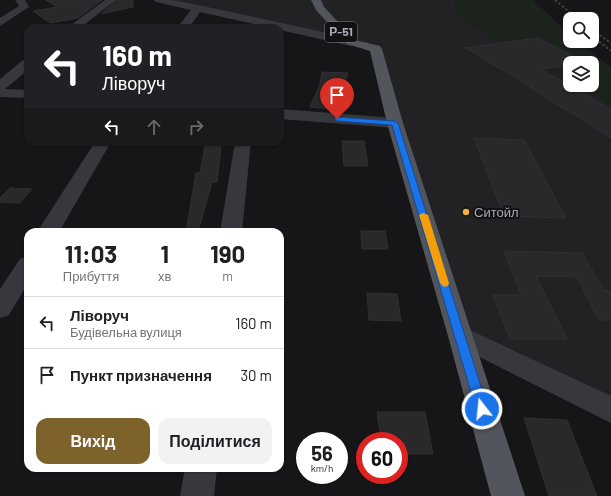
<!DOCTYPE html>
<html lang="uk">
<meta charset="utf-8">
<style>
:root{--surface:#fff;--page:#f2f2f2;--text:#202124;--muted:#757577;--line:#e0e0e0;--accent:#7e622b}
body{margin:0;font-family:Barlow,sans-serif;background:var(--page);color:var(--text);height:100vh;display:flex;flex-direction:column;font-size:15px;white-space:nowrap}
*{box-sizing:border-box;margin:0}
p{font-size:13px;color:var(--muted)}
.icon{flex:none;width:22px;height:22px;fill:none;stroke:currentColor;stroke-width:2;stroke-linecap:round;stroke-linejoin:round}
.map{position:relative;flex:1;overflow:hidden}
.details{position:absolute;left:24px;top:228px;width:260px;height:244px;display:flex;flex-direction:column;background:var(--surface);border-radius:12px;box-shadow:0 1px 3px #0004}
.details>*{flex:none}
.hud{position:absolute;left:24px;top:24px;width:260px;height:122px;border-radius:12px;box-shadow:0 1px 3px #0004;background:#202124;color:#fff;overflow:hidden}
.controls{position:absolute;left:563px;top:12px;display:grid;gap:8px}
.controls a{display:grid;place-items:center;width:36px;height:36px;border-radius:8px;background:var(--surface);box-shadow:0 1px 3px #0004;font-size:20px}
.speed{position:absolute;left:296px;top:432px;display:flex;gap:8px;font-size:20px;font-weight:700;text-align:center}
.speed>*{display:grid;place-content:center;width:52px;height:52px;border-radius:50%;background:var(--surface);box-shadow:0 1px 3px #0004;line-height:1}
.speed small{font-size:10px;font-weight:400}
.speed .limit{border:6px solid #d22;background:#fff;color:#111}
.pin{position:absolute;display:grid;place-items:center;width:34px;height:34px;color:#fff;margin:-41px -17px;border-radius:50% 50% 50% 0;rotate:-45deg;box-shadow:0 0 4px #0007}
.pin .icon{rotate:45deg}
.me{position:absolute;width:44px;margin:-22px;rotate:344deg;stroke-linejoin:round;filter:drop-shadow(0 0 3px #0008)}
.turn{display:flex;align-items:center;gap:14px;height:84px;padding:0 12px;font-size:18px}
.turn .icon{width:52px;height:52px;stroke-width:2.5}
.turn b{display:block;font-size:28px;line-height:34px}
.lanes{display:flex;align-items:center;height:38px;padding:0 12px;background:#0003;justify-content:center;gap:20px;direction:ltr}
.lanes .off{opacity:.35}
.eta{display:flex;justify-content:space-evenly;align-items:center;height:68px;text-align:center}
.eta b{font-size:24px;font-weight:700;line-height:28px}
.cta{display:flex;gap:8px;margin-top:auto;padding:8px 12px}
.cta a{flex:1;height:46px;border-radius:12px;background:var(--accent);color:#fff;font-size:16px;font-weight:700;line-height:46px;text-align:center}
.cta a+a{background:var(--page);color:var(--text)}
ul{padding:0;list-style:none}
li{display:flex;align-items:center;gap:12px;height:52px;padding:0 12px;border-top:1px solid var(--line)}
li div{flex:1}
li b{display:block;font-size:15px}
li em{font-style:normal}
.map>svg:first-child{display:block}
</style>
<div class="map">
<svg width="611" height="496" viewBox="0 0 611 496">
<rect width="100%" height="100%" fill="#161618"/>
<path fill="#222225" d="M159,0H454L457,13L479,30L570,80V85H579L611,103V410L461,336L376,49Z"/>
<path fill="#1c231d" d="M454,0H533L570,35V41H577L611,67V103L579,85H592V63H570V80L479,30L457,13Z"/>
<path fill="#29292c" stroke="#303034" d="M46,0H102L78,18L50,23L33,11L57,7Z
M117,0H133V7L101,14Z
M538,38L587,63H570V65L540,69L611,109V138L530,87H532L465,48Z
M322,72L348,73L335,109L310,107L320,84Z
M474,138L524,140L566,218L504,216Z
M342,141H364L368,166H344Z
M205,146H221L217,182H212L198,232H186L196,173H200Z
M10,188L32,189L20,203L0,202V198Z
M361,231H385L388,249H362Z
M504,251L582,253L604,290L611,291V320H599L577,277L536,276L567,339H510L493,295H521Z
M367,293L397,294L401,321L369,320Z
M377,412H425L433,454H399V441H381Z
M524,418L567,420L597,496H549Z"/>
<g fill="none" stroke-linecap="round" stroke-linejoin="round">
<path fill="#37383d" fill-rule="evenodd" d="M15,0H25L29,7L0,26V18L19,6Z
M105,0H116L80,28H67Z
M154,0H172L198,5L351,38L357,42L351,46L280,30V28H272L200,12L189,28H177L191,10L156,2Z
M28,59V70L5,89L28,90V98L0,97V79L23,60Z
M280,109L395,118L401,120L403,123L401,126L395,128L280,119Z
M95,142H111L59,232H37Z
M235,142H251L242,232H220Z
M28,256V283L9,315L0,318V289L20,259Z
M461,326L611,396V423L452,343L448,336L452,329Z
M185,468H217L214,496H180Z"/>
<path fill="#53555c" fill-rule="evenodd" d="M311,0H321L324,7L355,40L380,46L382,49L403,123L525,496H491L448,336L387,123L370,51L347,44L316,10Z"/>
<path stroke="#4a4c52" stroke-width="1.5" stroke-dasharray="2.5 2" stroke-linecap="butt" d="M555,0L578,19
M592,30L611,43
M592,36L611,51"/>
</g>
<path fill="#1a73e8" stroke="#114b97" d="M335,117L394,121L398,123L488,409L487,413L482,414L478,413L476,409L392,125L337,121L335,120Z"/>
<path fill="#f59e0b" d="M423,213L428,215L449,283L448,286L444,287L440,283L419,215Z"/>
<circle fill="#f2b134" stroke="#111113" stroke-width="1.5" cx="466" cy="212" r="4"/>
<g text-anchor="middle" stroke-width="4" stroke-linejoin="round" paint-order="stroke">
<rect fill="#111113" stroke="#7b7e86" stroke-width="1" x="325" y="22" width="32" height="20" rx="3"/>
<g font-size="12" font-weight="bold" fill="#a8adb8">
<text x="341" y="36">Р-51</text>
</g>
<g font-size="13" fill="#a8adb8" stroke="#111113" text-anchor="start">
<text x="474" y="217">Ситойл</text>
</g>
</g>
</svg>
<div class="controls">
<a><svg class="icon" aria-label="search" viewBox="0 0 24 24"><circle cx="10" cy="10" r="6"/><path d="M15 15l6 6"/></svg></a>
<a><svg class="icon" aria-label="layers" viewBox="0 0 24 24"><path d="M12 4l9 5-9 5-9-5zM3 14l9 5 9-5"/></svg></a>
</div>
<div class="speed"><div>56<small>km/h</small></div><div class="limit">60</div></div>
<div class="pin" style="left:337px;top:119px;background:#d93025"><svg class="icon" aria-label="arrive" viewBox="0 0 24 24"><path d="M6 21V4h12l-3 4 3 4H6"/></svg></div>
<svg class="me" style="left:482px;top:409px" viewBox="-20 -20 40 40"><circle r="17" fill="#1a73e8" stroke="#fff" stroke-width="3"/><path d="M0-11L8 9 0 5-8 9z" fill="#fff"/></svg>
<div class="hud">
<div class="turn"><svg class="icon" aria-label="left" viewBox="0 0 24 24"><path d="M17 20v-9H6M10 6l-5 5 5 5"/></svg><div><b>160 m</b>Ліворуч</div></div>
<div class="lanes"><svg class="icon" aria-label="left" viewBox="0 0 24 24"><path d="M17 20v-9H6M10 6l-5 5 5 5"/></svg><svg class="icon off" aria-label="ahead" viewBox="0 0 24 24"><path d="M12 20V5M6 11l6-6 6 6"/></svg><svg class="icon off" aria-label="right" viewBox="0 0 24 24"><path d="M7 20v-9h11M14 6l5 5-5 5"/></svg></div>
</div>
<section class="details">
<div class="eta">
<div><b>11:03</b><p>Прибуття</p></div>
<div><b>1</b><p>хв</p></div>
<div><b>190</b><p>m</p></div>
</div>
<ul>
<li><svg class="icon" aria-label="left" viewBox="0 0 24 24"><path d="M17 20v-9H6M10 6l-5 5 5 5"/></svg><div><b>Ліворуч</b><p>Будівельна вулиця</p></div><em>160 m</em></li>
<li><svg class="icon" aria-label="arrive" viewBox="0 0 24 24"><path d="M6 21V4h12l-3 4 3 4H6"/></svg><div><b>Пункт призначення</b></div><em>30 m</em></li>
</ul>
<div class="cta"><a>Вихід</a><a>Поділитися</a></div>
</section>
</div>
